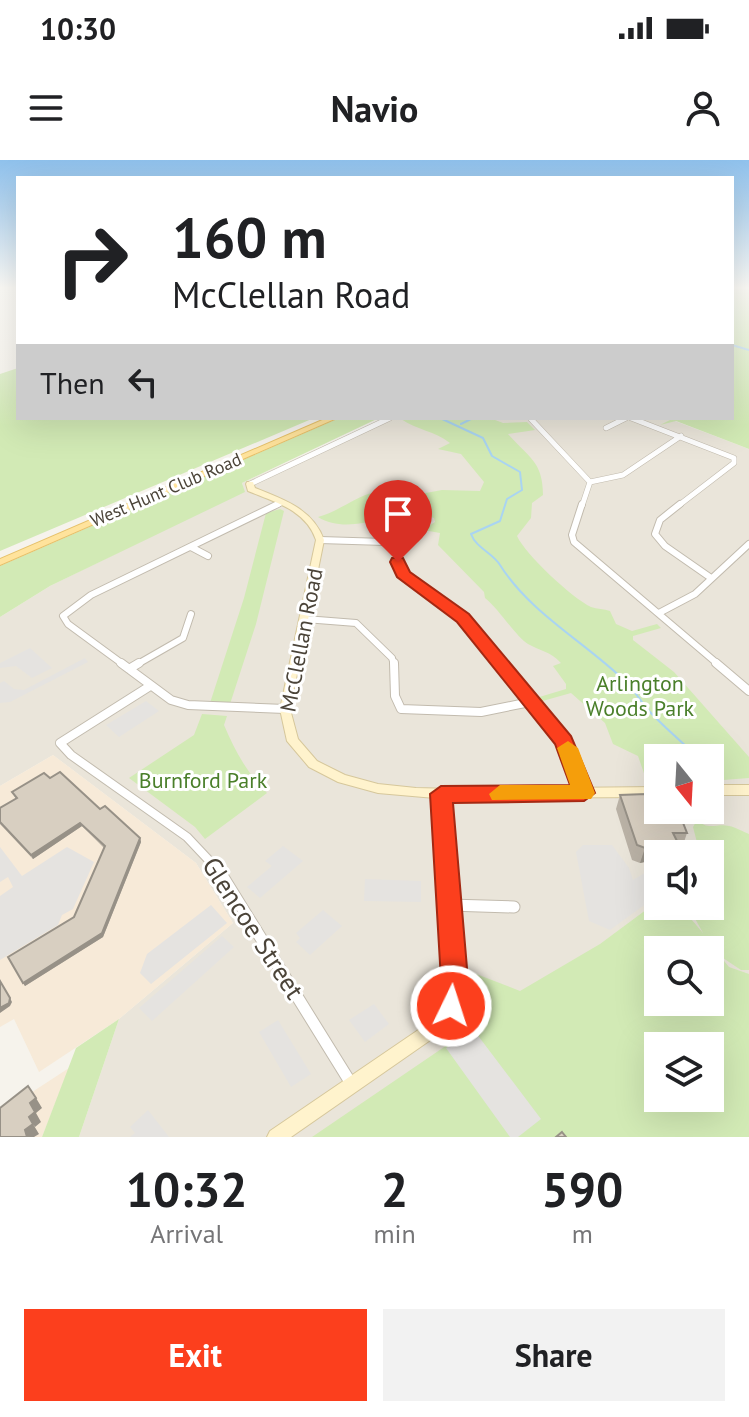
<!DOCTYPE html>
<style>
:root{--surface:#fff;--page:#f2f2f2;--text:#202124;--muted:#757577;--accent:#fc3f1d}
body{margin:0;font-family:"PT Sans",sans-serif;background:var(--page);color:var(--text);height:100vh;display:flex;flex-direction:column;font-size:30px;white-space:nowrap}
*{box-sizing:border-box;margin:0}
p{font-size:26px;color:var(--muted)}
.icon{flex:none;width:44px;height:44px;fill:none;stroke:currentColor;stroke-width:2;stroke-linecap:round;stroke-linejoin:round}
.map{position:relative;height:977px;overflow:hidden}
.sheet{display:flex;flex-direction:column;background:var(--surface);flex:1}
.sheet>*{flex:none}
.hud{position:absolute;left:16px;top:16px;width:718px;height:244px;border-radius:0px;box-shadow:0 8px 32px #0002;background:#fff;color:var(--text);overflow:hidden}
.needle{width:52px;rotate:162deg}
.tools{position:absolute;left:644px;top:584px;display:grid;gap:16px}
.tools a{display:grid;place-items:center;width:80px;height:80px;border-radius:0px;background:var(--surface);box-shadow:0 8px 32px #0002;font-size:40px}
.pin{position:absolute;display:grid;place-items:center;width:68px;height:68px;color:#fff;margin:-82px -34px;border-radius:50% 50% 50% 0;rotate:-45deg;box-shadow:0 0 8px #0007}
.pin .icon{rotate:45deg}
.me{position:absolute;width:88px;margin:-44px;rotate:4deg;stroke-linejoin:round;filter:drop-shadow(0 0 6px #0008)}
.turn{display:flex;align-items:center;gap:28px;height:168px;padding:0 24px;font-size:36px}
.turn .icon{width:104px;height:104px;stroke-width:2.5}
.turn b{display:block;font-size:56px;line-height:68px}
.then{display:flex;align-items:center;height:76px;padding:0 24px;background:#0003;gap:16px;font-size:30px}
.eta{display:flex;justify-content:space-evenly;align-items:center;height:136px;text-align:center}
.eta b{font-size:48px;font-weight:700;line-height:56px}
.action{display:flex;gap:16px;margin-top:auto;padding:16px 24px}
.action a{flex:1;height:92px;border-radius:0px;background:var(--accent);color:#fff;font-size:32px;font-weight:700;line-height:92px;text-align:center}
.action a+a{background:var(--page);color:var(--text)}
.status{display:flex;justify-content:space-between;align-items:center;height:56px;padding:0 40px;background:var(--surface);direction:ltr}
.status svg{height:22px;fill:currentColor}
header{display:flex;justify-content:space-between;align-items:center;height:104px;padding:0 24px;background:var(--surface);font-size:36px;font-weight:700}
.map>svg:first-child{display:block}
</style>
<div class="status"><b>10:30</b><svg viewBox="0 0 49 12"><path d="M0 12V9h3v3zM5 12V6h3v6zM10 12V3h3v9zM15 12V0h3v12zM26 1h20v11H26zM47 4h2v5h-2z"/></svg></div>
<header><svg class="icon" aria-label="menu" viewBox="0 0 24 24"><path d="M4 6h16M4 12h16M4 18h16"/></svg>Navio<svg class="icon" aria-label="person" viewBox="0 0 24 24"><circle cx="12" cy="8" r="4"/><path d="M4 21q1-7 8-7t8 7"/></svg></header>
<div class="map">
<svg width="749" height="977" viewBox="0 0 749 977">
<rect width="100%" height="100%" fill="#f6f3ec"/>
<path fill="#eae5da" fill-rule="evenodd" d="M385,258H667L749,289V977H79L119,859L233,763L196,703L53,595L0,626V457L50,426L244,331L242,323ZM658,598H710V650H658ZM658,694H710V746H658ZM658,790H710V842H658ZM658,886H710V938H658Z"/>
<path fill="#f7ead8" d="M53,595L196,703L233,763L119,859L39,912L14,859L0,867V626Z
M69,908L42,977H0V953Z"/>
<path fill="#d2eab5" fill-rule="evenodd" d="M732,129H749V289L676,261L660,265L670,260L667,258H732Z
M18,208V258H314L0,391V214Z
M339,258H379L242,323L245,332L50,426L0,457V406Z
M490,258L503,263L527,262L535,270L508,274C528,297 543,301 543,335L532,343L531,358L517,376C525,394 572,438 591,447C597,449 604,449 610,451L616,464L632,471L657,464L661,468L633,476V480L674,512L749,597V618L710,621V598H658V620L646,619L638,596L613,584L605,563L571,533L539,542L536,538L566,529V524L553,506L561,503C550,491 540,491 528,484C517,478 499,449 485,438L484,432L438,385L440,373L423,370L435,362L434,358C397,347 351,378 318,357C338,352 358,335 373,333L382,341L442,330L480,331L484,322L461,294L438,289L450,283C435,271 417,270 401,259Z
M280,349L284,351L256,464L230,544L210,543L244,438L266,353Z
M202,554L227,556L224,565C235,591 247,613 267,633L205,679L195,667L129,618L194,575Z
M697,660C708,671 717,663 729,666C736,667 743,672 749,674V810H741L720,796L729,807L749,814V977H312L475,866L471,812L520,831L600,784L658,741V746H680L703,773L688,746H710V694H700L693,667ZM658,790H710V842H658ZM658,886H710V938H658Z
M119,859L79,977H42L76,888Z"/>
<path fill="#e5e3e0" d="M30,488L52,508L32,518L16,506L0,508V503Z
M85,498L88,502L10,542L0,543V523L4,521L14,529L24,530Z
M146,541L159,551L119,577L106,565Z
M583,685H612L629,708L633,720L658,705V735L610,770L589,761L576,692Z
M283,686L303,701L260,738L247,727L272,706L265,701Z
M0,687L22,716L67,687L94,702L73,749L62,755L58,765L0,800V736L13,727L8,717L0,722Z
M365,719L421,721V742L364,741Z
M211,745L227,763L151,824L140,813L147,794Z
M323,750L342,766L310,795L296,782L300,778L296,773Z
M222,776L234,787L152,861L139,848Z
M374,844L389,864L365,882L349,860Z
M278,860L311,914L291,927L259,872Z
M473,869L541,959L518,977H510L446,888Z
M148,950L169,977H130L135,973L130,967Z"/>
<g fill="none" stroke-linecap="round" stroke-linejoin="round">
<path stroke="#a9d4f2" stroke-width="2" d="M732,185L749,190
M440,258L483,278L492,296L520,312L522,330L507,339L500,361L471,374C476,388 493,393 500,405C531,454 585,482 626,522C635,531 641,542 649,551C665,568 683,583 699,598
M461,264L473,258"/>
<g stroke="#c2bbae" stroke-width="6">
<path id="street-far3" d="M530,258L590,322
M631,258L734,298V303L678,346
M606,268L626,258
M590,322L623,315L681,276
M250,324L390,258
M274,346L281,343
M582,346L590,322"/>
</g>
<g stroke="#c2bbae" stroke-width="8">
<path id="street-far2" d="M582,344L572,375L574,382L719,505
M680,344L660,360L655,374L665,386L711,418
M320,380L385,382L397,386L402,414L463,458L502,505
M191,387L208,396
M659,453L695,434L749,384
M305,459L356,463L392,498L394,505
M124,505L68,464L63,456L91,435L278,344
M136,505L183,478L191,454"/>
</g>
<g stroke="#c2bbae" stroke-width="10">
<path id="street-far1" d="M121,503L171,540L188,545L285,549
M394,503L395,536L401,549L481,552L530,542
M500,503L564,581L584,633
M716,503L749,531
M129,509L139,503
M150,526L60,583L71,595L187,677L219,711"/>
</g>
<g stroke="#c2bbae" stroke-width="13">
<path id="street" d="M218,709L352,925
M449,745L514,747"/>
</g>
<g stroke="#d6c79b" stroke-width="2">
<path id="secondary" d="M247,322H253L255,328C283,339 313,349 324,380L290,549L298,579L317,601L345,615L378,624L416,628L454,629L658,627V637L447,638L462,820L459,846L442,872L291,977H267L270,971L430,862L444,843L448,820L435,638L378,633L338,622L309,607L287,581L280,549L316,380C306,350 275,342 248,331L246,324Z
M710,625H749V635H710Z"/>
</g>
<g stroke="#e6c16a" stroke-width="2">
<path id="primary" d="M327,258H337L0,405V399Z"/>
</g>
<use href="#street-far3" stroke="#fff" stroke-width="5"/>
<use href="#street-far2" stroke="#fff" stroke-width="6"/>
<use href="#street-far1" stroke="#fff" stroke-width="8"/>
<use href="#street" stroke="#fff" stroke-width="11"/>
<use href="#secondary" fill="#fff3cd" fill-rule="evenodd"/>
<use href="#primary" fill="#ffe39c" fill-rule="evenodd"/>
</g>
<path fill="#bab2a6" d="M50,618L100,649L140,678L141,682L103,777L25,826L8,797L74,757L104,688L82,666L33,699L0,664V648L16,639L12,632Z
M620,635L647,638L687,673L682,688H674L658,694V699L640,703L632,700L616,649Z"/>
<path fill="#979187" d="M80,663L82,666L33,699L31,695Z
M140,678L141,682L103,777L25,826L23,823Z
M677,681L672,694H658V699L640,703L645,688Z
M10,838L12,842L10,846L0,853V848Z
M36,938L42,948L36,953L41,962L35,967L29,957L30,943Z
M33,964L39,974L34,977H27L25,970Z"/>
<path fill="#d8cfc1" stroke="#979187" stroke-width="2" d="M60,612L100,649L105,646L140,678L102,773L23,823L8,797L74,757L105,686L80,663L31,695L0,662V648L17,638L12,632L44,613L50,618Z
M646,634L647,638L658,637V650H678L687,673H673L677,681L645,688L637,685L620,635Z
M0,821L10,838L9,843L0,848Z
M28,926L36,938L30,943L35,952L29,957L33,964L25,970L27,977H0V948Z
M562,972L566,977H556Z"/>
<linearGradient id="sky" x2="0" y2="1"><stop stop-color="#8fc1ec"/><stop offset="0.48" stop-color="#fbfaf6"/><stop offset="1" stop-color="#fbfaf6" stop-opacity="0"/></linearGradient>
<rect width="749" height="266" fill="url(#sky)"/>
<path fill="#fc3f1d" stroke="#a42913" stroke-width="2" d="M392,398H403L410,412L469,454L571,576L595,633L584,641L453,643L468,820L460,855L451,859L441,855L437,846L441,820L430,634L441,626L570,625L555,584L457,462L397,417L390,402Z"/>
<path fill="#f59e0b" d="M568,581L578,588L595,633L591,639L492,640L489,634L500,625H570L557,588Z"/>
<g text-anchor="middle" stroke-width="6" stroke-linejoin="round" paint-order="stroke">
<g font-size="18" fill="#4b4439" stroke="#fff">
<text transform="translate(166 330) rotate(-23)" y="6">West Hunt Club Road</text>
</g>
<g font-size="22" fill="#4b4439" stroke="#fff">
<text transform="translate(301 480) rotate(-79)" y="8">McClellan Road</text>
</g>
<g font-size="22" fill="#4a7f2a" stroke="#fff">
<text x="640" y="531">Arlington<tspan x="640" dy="25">Woods Park</tspan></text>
<text x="203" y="628">Burnford Park</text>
</g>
<g font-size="26" fill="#4b4439" stroke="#fff">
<text transform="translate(253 768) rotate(57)" y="9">Glencoe Street</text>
</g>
</g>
</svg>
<div class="tools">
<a><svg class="needle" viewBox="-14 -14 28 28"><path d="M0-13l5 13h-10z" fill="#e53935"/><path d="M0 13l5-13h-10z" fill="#757577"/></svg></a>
<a><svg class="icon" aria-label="sound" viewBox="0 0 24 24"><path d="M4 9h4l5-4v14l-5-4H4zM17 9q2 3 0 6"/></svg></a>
<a><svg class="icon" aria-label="search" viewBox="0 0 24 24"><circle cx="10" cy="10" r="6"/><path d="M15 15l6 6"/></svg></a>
<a><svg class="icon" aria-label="layers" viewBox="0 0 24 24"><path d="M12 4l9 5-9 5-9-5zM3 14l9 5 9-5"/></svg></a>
</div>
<div class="pin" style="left:398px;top:402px;background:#d93025"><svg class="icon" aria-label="arrive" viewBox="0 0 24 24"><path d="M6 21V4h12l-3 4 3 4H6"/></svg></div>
<svg class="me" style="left:451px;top:846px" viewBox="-20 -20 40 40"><circle r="17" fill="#fc3f1d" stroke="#fff" stroke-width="3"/><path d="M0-11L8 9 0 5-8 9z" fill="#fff"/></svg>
<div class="hud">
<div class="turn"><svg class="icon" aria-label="right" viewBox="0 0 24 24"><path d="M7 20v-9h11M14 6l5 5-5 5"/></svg><div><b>160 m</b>McClellan Road</div></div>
<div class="then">Then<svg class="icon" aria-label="left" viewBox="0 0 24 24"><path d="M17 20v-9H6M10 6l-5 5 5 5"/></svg></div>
</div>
</div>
<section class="sheet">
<div class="eta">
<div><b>10:32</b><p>Arrival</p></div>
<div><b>2</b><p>min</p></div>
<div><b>590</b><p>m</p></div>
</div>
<div class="action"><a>Exit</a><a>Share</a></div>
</section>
